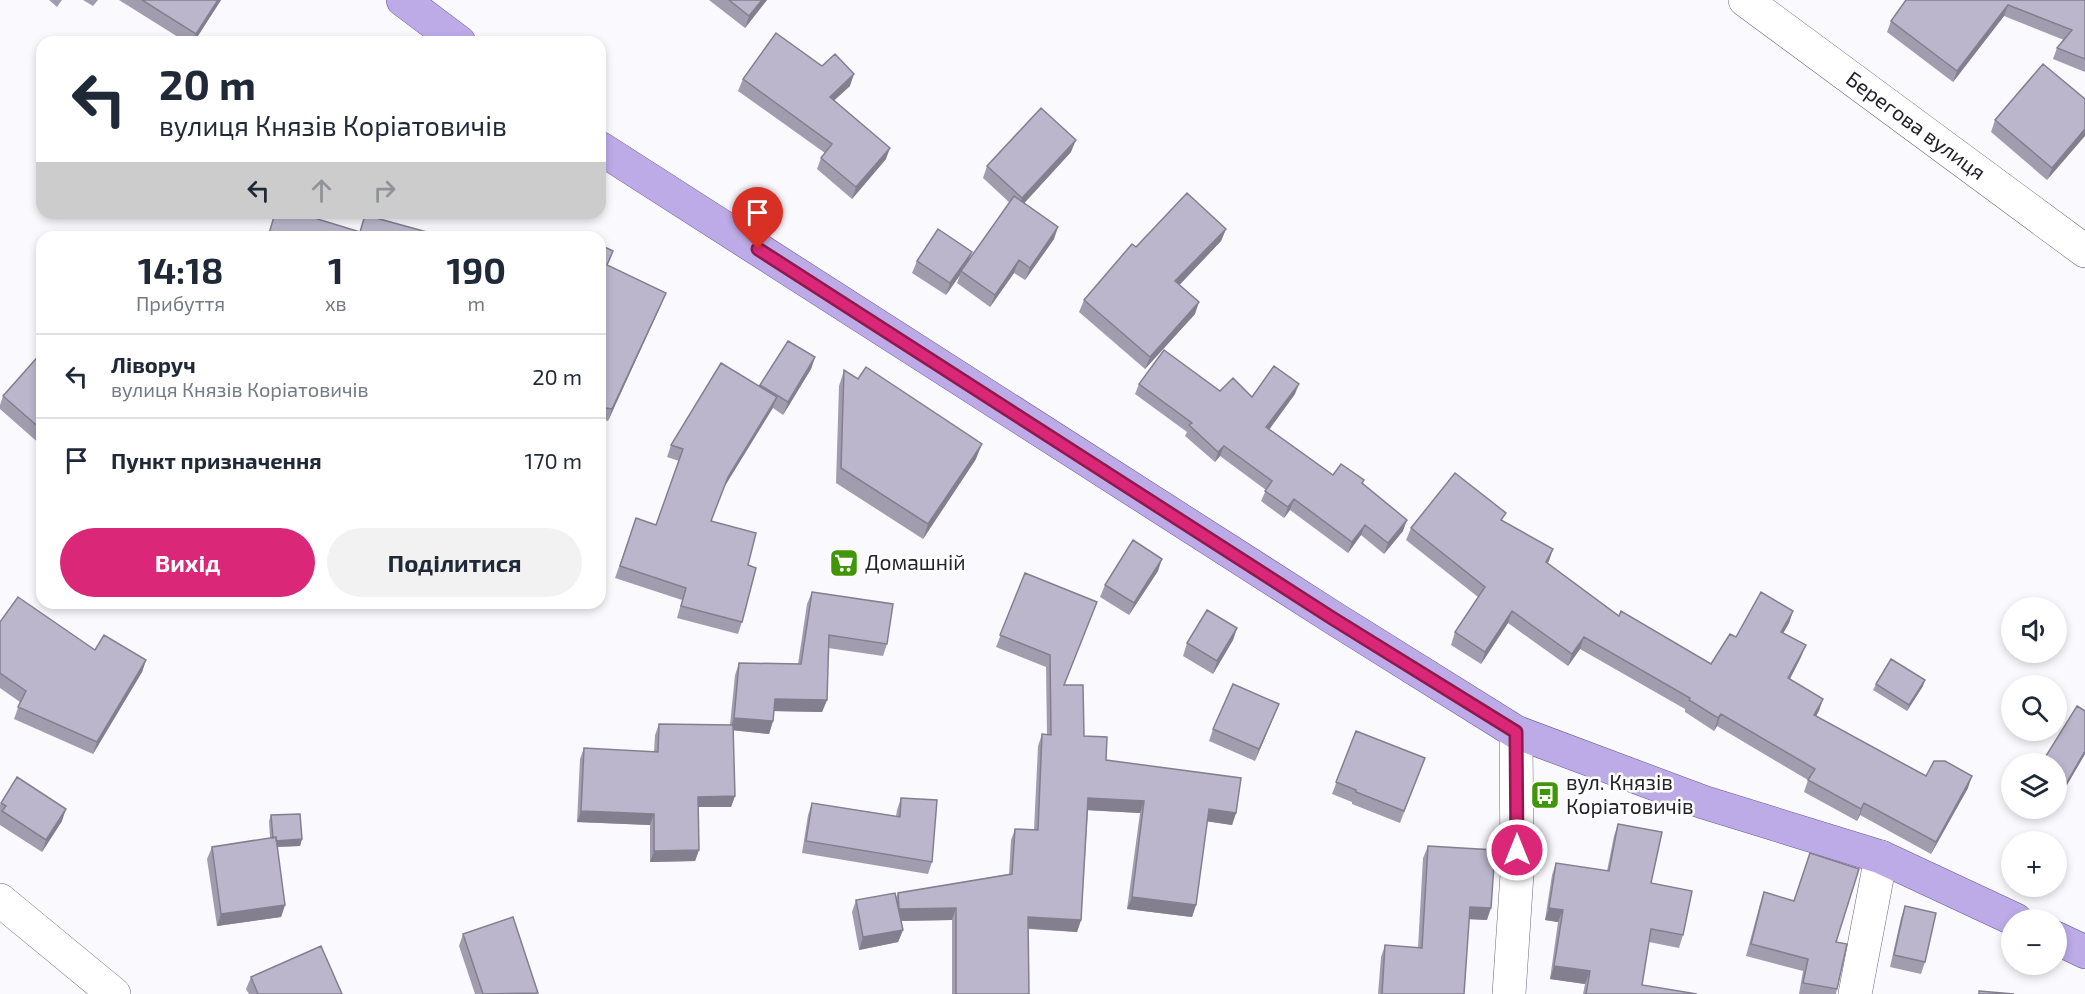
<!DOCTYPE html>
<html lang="uk">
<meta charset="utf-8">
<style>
:root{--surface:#fff;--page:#f2f2f3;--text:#1f2937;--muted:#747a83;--line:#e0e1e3;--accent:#db2777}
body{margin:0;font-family:"Exo 2",sans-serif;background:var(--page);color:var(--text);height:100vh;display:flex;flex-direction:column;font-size:22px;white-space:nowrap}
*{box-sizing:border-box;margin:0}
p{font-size:20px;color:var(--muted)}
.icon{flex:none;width:33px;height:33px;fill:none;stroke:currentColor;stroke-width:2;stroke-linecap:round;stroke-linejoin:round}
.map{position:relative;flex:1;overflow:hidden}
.panel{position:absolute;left:36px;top:231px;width:570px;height:378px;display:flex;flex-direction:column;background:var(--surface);border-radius:18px;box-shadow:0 3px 9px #0003}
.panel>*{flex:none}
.guide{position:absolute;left:36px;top:36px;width:570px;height:183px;border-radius:18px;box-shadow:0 3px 9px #0003;background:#fff;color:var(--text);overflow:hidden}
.buttons{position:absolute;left:2001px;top:597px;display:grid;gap:12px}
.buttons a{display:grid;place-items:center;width:66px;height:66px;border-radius:50%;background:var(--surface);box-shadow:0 3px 9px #0003;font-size:30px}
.pin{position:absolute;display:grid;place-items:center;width:51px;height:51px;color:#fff;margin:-62px -26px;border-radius:50% 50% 50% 0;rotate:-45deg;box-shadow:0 0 6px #0007}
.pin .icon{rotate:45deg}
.me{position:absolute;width:66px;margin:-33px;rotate:0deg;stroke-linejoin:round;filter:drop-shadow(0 0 4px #0008)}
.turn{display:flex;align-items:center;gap:21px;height:126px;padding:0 24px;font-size:27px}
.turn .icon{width:78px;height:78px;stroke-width:2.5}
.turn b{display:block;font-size:42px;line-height:51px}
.lanes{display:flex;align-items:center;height:57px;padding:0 24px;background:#0003;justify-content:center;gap:30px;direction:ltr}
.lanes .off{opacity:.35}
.eta{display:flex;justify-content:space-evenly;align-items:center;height:102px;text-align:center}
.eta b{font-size:36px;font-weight:700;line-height:42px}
.primary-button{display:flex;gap:12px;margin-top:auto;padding:12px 24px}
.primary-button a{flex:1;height:69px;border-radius:36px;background:var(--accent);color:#fff;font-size:24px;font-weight:700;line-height:69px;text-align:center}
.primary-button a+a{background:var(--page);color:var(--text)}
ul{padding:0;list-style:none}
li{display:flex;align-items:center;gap:18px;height:84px;padding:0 24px;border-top:2px solid var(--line)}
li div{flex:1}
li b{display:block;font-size:22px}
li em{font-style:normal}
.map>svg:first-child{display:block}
</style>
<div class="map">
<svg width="2085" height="994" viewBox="0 0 2085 994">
<rect width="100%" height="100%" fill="#faf9fd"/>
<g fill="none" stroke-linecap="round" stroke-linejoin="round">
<g stroke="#706b7f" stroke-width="34">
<g id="minor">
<path id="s1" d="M1745,0L2085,251"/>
<path d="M0,900L114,994"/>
<path d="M1509,994L1517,874L1516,732"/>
<path d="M1855,994L1881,857"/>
</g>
</g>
<g stroke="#6b579b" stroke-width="34">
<path id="major" d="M403,0L459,42
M600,148L1332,617L1516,732L1703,802L1881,857L2016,920
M2056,938L2085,952"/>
</g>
<use href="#minor" stroke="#fff" stroke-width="33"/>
<use href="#major" stroke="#bdabe7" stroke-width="33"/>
</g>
<path fill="#a19daf" d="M49,0H62L57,7Z
M83,0H98L93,6Z
M119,0H221L194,42H186Z
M709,0H767L745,28Z
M1906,0H2085V72L2053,59L2057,48L2064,40L2004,16L1953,82L1887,32L1891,21Z
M743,79L850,86L834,100L886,159L852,199L817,169L821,158L825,153L738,91Z
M2085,99L2047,180L1991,132L1995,120Z
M1071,152L1024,203L1054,239L1025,280L1014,273L990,307L957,283L960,275L946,295L912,273L917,261H969L1010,203L983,178L987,166Z
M1226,229L1221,241L1179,285L1195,314L1145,369L1079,312L1084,300L1136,247Z
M600,245L607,266L661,305L608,421L600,419Z
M788,341L815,357L811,369L783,415L773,408L723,489L711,521L748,565L742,622L738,634L677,618L682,600L615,578L636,518L656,525L679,461L667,457L671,445L760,387Z
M42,352V446L0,409V405L3,396Z
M844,370L976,459L923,539L836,483L839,386Z
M1139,384L1220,391L1252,397L1295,394L1269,429L1333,475L1363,484L1403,531L1384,554L1361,535L1348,553L1290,510L1284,518L1261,501L1266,490L1220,456L1215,462L1185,436L1187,432L1135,394Z
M1503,521L1549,561L1547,563L1619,616L1711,664L1736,637L1793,611L1789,623L1783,633L1801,657L1790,679L1823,699L1816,716L1926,776L1968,788L1931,854L1860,815L1857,821L1804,792L1808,780L1717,726L1714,731L1685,712V709L1580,649L1568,666L1508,623L1481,664L1451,645L1455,632L1478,597L1406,540L1411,528Z
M1158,571L1129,615L1100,597L1105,585Z
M1025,573L1064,685L1084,736L1106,760L1236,813L1232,825L1207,821L1196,905L1192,917L1127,909L1140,813L1088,810L1081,920L1077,932L1028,929L1029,994H952V920L901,921L903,930L898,942L859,950L852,912L856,900L896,898L898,893L1009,874L1011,840L1015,829L1034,830L1038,746L1042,734L1047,735L1046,667L996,647Z
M812,592L887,644L883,656L828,648L827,700L822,712L774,711L773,721L769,734L733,730L735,796L731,807H698L699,850L695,861L650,862V825L577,822L580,759L584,748L654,752L655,735L659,724L730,725L735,675L739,663L798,664L807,604Z
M0,622L95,650L146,660L142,672L93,754L14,719L20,702L0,688Z
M1237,628L1233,640L1213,674L1183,656L1187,643Z
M1876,684L1923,686L1907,711L1873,690Z
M1279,704L1255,761L1209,741L1213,729Z
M2085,711V754L2064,790L2056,785V764Z
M1356,731L1425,758L1400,823L1352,804V802L1332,794Z
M901,798L932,862L928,874L802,853L808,815L812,803L896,816L897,810Z
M1,803L62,821L42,852L0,825V805Z
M271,815L302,839L300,846L277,847L285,905L281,917L217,926L207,859L212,847L270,838L269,821Z
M1618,824L1651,883L1683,935L1679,948L1649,942L1642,985L1697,994H1583L1585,984L1550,979L1558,922L1545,920L1552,875L1556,863L1607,871L1614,836Z
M1428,846L1487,920L1469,919L1464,994H1378L1381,957L1385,945L1418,948L1423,858Z
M1764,892L1836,942L1837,989L1836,994H1799L1803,971L1746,956L1760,904Z
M1905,906L1925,962L1921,974L1890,967L1901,918Z
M463,934L538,994H475L459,946Z
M251,977L342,994H249L246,989Z"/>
<path fill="#837f8f" d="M218,0H221L194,42H193L196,34Z
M762,0H767L745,28L749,16Z
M2008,5L2004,16L1953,82L1957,71Z
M854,74L850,86L826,108L830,97Z
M2085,129V136L2047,180L2052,168Z
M1076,140L1071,152L1018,210L1022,198Z
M890,148L886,159L852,199L856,187Z
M1058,227L1054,239L1025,280L1030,268Z
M1226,229L1221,241L1171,294L1175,281Z
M972,252L967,264L961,271L960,275L946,295L950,283Z
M1019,260L1014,273L990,307L995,295Z
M666,293L661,305L608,421L612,409Z
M1199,302L1195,314L1145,369L1150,357Z
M815,357L811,369L783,415L788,402Z
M1299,384L1295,394L1263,438L1266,427Z
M777,397L772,409L723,489L728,477Z
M982,444L976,459L923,539L928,524Z
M1224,446L1220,456L1215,462L1218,452Z
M1294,499L1290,510L1284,518L1288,507Z
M1407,520L1403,531L1384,554L1388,543Z
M1365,525L1361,535L1348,553L1352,542Z
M1553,549L1549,561L1541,574L1546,562Z
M1162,559L1158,571L1129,615L1134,603Z
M1512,611L1508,623L1481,664L1485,652Z
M1793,611L1789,623L1777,644L1781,632Z
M1237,628L1233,640L1213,674L1217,661Z
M1584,637L1580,649L1568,666L1572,654Z
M1806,645L1801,657L1784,690L1788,678Z
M146,660L142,672L93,754L97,742Z
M1925,680L1923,686L1907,711L1909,705Z
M775,699L827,700L822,712L770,711Z
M1823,699L1819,711L1810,727L1814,715Z
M1279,704L1274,716L1255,761L1259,749Z
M1721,714L1717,726L1714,731L1718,718Z
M734,718L773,721L769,734L730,730Z
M2085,751V754L2064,790L2066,784Z
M1972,776L1968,788L1931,854L1936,842Z
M735,796L731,807H694L698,797Z
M1088,798L1144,801L1140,813L1084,810Z
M1864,803L1860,815L1857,821L1861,809Z
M66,809L62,821L42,852L46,840Z
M1209,809L1236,813L1232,825L1204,821Z
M581,811L654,814L650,825L577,822Z
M302,839L300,846L271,847L273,841Z
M699,850L695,861L650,862L654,851Z
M1132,897L1196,905L1192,917L1127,909Z
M285,905L281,917L217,926L221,914Z
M1470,907L1491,908L1487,920L1466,919Z
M956,908L952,920L895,921L899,909Z
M1549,908L1563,910L1558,922L1545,920Z
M1028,917L1081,920L1077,932L1024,928Z
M903,930L898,942L859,950L863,937Z
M1554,966L1590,971L1585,984L1550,979Z"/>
<path fill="#bbb6cc" stroke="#837f8f" stroke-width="1.5" d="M142,0H218L196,34Z
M729,0H762L749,16Z
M1906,0H2085V59L2057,48L2072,30L2008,5L1957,71L1891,21Z
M776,33L822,66L835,54L854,74L830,97L890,148L856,187L821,158L832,144L743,79Z
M2043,64L2085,99V129L2052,168L1995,120Z
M1041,108L1076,140L1022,198L987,166Z
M1187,193L1226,229L1175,281L1199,302L1150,357L1084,300L1132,244L1136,247Z
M1014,196L1058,227L1030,268L1019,260L995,295L961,271Z
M275,213H298L360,232L365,215L445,237H268Z
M938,229L972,252L950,283L917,261Z
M600,245L613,251L607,265L666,293L612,409L600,407Z
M788,341L815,357L788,402L760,385Z
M1164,350L1220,391L1233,378L1252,397L1274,366L1299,384L1266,427L1333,475L1341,464L1364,480L1362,483L1407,520L1388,543L1365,525L1352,542L1294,499L1288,507L1265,491L1272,481L1224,446L1218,452L1189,425L1192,423L1139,384Z
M42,352V430L3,396Z
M721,363L777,397L728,477L711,521L756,533L748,565L756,568L742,622L681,606L686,588L620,566L636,518L656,525L683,449L671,445Z
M866,367L982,444L928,524L841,468L844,370L858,379Z
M1455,473L1506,513L1501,520L1553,549L1546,562L1619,616L1621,611L1711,664L1730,634L1736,637L1761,592L1793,611L1781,632L1806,645L1788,678L1823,699L1814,715L1926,776L1934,761H1945L1972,776L1936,842L1864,803L1861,809L1808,780L1815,769L1721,714L1718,718L1689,700L1690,698L1584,637L1572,654L1512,611L1485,652L1455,632L1485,587L1411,528Z
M1133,540L1162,559L1134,603L1105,585Z
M1025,573L1097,602L1064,685H1083L1084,736L1107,737L1106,760L1241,778L1236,813L1209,809L1196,905L1132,897L1144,801L1088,798L1081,920L1028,917L1029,994H956V908L899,909L898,893L1012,874L1015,829L1038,830L1042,734L1051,735L1050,655L1000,635Z
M812,592L893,604L887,644L829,635L827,700L775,699L773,721L734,718L739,663L801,664Z
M18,597L95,650L104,635L146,660L97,742L18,707L26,691L0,673V622Z
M1207,610L1237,628L1217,661L1187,643Z
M1891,659L1925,680L1909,705L1876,684Z
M1233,684L1279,704L1259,749L1213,729Z
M2077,706L2085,711V751L2066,784L2056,778V764H2041Z
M659,724L733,725L735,796L698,797L699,850L654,851V814L581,811L584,748L658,752Z
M1356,731L1425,758L1404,811L1356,792V790L1336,782Z
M17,777L66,809L46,840L2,811L6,806L1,803Z
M901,798L937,800L932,862L806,841L812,803L900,817Z
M300,814L302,839L276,841V837L273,838L271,815Z
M1618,824L1662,832L1651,883L1692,891L1683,935L1651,929L1642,985L1697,994H1586L1590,971L1554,966L1563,910L1549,908L1556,863L1609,871Z
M276,837L285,905L221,914L212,847Z
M1428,846L1495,850L1491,908L1470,907L1464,994H1382L1385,945L1422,948Z
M1810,853L1859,869L1836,942L1847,944L1837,989L1803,983L1808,959L1751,944L1764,892L1794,901Z
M895,893L903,930L863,937L856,900Z
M1905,906L1936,913L1925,962L1894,955Z
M513,917L538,993L483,994L463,934Z
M321,946L342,994H258L251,977Z
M1979,991L2014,994H1979Z"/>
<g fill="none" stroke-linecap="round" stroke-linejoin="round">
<g stroke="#8e194d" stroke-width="15">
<path id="route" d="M758,249L1332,618L1516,732L1517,850"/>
</g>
<use href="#route" stroke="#db2777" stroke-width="10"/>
</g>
<defs>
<g id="supermarket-square" transform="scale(1.5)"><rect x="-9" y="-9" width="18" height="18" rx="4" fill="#409607" stroke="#fff"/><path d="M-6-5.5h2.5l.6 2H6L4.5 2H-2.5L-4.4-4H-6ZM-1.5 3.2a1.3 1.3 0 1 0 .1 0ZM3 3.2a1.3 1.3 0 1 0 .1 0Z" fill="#fff"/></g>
<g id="bus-square" transform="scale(1.5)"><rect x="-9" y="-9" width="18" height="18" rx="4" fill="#409607" stroke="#fff"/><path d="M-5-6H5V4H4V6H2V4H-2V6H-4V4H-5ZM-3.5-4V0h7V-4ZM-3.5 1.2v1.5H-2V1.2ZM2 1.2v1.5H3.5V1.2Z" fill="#fff"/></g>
</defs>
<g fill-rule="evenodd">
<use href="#supermarket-square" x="844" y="563"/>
<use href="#bus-square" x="1545" y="795"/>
</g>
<g text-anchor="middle" stroke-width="5" stroke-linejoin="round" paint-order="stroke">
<g font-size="21" fill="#24222b" stroke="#fff">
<text dy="7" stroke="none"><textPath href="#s1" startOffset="212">Берегова вулиця</textPath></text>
</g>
<g font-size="21" fill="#24222b" stroke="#fff" text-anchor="start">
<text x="865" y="570">Домашній</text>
<text x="1566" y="790">вул. Князів<tspan x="1566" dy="24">Коріатовичів</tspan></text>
</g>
</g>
</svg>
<div class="buttons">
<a><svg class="icon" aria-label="sound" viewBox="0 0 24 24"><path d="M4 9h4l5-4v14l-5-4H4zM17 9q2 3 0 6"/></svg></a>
<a><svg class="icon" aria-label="search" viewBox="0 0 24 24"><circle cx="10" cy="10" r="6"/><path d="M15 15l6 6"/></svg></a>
<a><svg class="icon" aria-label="layers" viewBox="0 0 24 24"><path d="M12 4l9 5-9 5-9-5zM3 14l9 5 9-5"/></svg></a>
<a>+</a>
<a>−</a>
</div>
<div class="pin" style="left:758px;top:249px;background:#d93025"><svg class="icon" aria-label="arrive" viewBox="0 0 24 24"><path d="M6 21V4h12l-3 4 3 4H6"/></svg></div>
<svg class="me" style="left:1517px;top:850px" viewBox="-20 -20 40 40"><circle r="17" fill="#db2777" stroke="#fff" stroke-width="3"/><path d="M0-11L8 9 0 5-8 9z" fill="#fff"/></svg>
<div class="guide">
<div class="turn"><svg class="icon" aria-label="left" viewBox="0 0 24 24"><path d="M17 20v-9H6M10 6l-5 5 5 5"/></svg><div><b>20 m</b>вулиця Князів Коріатовичів</div></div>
<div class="lanes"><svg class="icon" aria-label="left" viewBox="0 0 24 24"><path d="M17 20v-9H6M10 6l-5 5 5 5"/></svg><svg class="icon off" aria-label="ahead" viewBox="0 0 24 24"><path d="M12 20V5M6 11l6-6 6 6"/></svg><svg class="icon off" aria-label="right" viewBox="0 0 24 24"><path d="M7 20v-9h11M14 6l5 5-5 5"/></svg></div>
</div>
<section class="panel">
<div class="eta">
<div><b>14:18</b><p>Прибуття</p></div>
<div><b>1</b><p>хв</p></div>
<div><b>190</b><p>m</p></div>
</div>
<ul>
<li><svg class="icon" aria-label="left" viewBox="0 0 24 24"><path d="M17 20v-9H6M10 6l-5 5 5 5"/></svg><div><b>Ліворуч</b><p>вулиця Князів Коріатовичів</p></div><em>20 m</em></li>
<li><svg class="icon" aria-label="arrive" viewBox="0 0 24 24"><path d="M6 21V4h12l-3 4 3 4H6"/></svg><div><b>Пункт призначення</b></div><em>170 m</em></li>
</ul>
<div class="primary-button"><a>Вихід</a><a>Поділитися</a></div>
</section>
</div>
